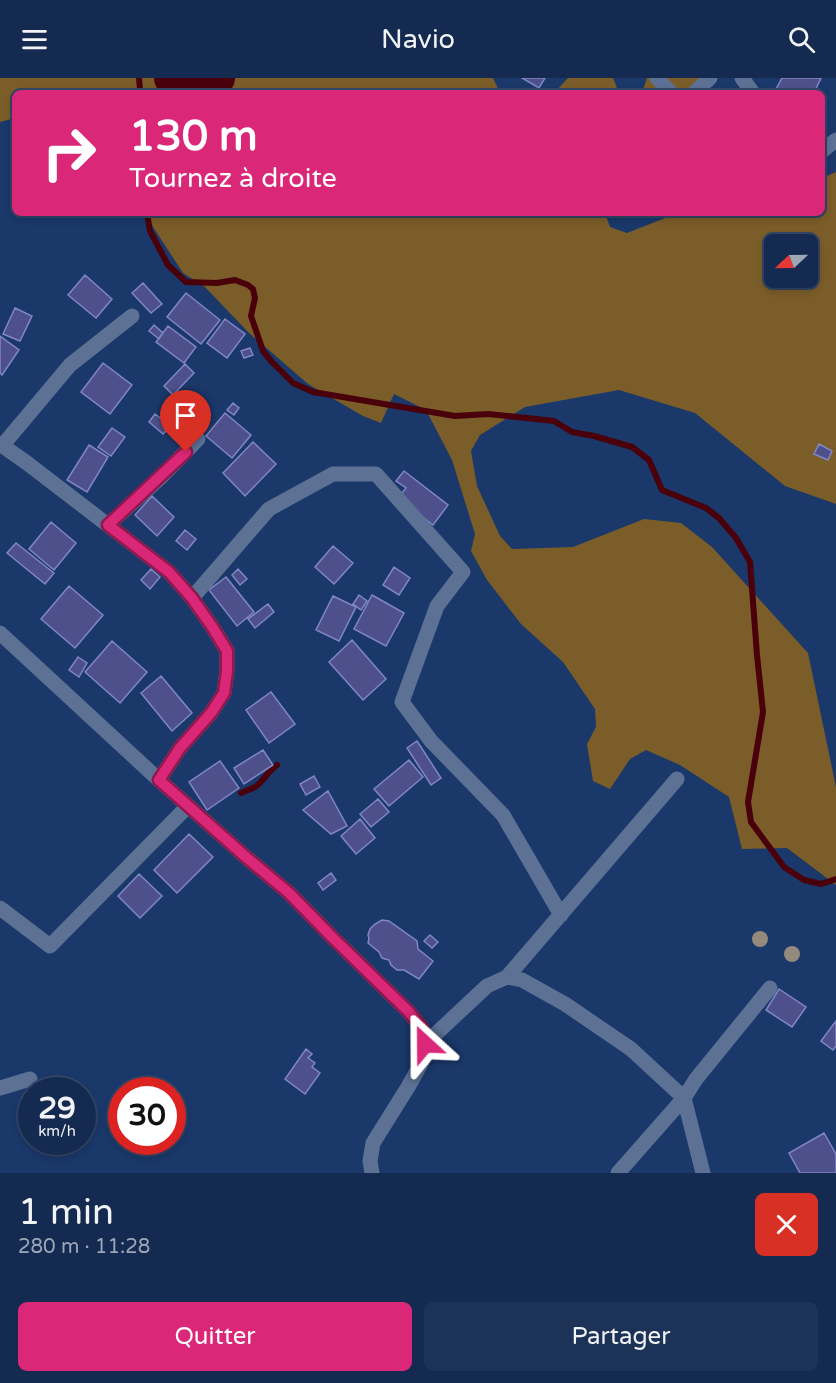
<!DOCTYPE html>
<html lang="fr">
<meta charset="utf-8">
<style>
:root{--surface:#142a50;--page:#1d3257;--text:#f1f3f6;--muted:#9da7b7;--line:#334667;--accent:#db2777}
body{margin:0;font-family:"Varela Round",sans-serif;background:var(--page);color:var(--text);height:100vh;display:flex;flex-direction:column;font-size:22px;white-space:nowrap}
*{box-sizing:border-box;margin:0}
p{font-size:20px;color:var(--muted)}
.icon{flex:none;width:33px;height:33px;fill:none;stroke:currentColor;stroke-width:2;stroke-linecap:round;stroke-linejoin:round}
.map{position:relative;height:1095px;overflow:hidden}
.drawer{display:flex;flex-direction:column;background:var(--surface);flex:1}
.drawer>*{flex:none}
.guide{position:absolute;left:12px;top:12px;width:813px;height:126px;border-radius:9px;box-shadow:0 3px 9px #0003,0 0 0 2px var(--line);background:#db2777;color:#fff;overflow:hidden}
.needle{width:39px;rotate:248deg}
.controls{position:absolute;left:764px;top:156px;display:grid;gap:12px}
.controls a{display:grid;place-items:center;width:54px;height:54px;border-radius:9px;background:var(--surface);box-shadow:0 3px 9px #0003,0 0 0 2px var(--line);font-size:30px}
.speed{position:absolute;left:18px;top:999px;display:flex;gap:12px;font-size:30px;font-weight:700;text-align:center}
.speed>*{display:grid;place-content:center;width:78px;height:78px;border-radius:50%;background:var(--surface);box-shadow:0 3px 9px #0003,0 0 0 2px var(--line);line-height:1}
.speed small{font-size:15px;font-weight:400}
.speed .limit{border:9px solid #d22;background:#fff;color:#111}
.pin{position:absolute;display:grid;place-items:center;width:51px;height:51px;color:#fff;margin:-62px -26px;border-radius:50% 50% 50% 0;rotate:-45deg;box-shadow:0 0 6px #0007}
.pin .icon{rotate:45deg}
.me{position:absolute;width:66px;margin:-33px;rotate:336deg;stroke-linejoin:round;filter:drop-shadow(0 0 4px #0008)}
.turn{display:flex;align-items:center;gap:21px;height:126px;padding:0 18px;font-size:27px}
.turn .icon{width:78px;height:78px;stroke-width:2.5}
.turn b{display:block;font-size:42px;line-height:51px}
.round{display:grid;place-items:center;flex:none;width:63px;height:63px;border-radius:9px;background:var(--page)}
.summary{display:flex;align-items:center;justify-content:space-between;height:102px;padding:0 18px}
h1{font-size:36px;font-weight:600;line-height:45px}
.cta{display:flex;gap:12px;margin-top:auto;padding:12px 18px}
.cta a{flex:1;height:69px;border-radius:9px;background:var(--accent);color:#fff;font-size:24px;font-weight:600;line-height:69px;text-align:center}
.cta a+a{background:var(--page);color:var(--text)}
header{display:flex;justify-content:space-between;align-items:center;height:78px;padding:0 18px;background:var(--surface);font-size:27px;font-weight:600}
.map>svg:first-child{display:block}
</style>
<header><svg class="icon" aria-label="menu" viewBox="0 0 24 24"><path d="M4 6h16M4 12h16M4 18h16"/></svg>Navio<svg class="icon" aria-label="search" viewBox="0 0 24 24"><circle cx="10" cy="10" r="6"/><path d="M15 15l6 6"/></svg></header>
<div class="map">
<svg width="836" height="1095" viewBox="0 0 836 1095">
<rect width="100%" height="100%" fill="#1a386a"/>
<path fill="#7b5d29" fill-rule="evenodd" d="M0,0H493L500,15H15V40L0,44Z
M568,0H613L619,15H554Z
M647,0H704L706,7V15H642Z
M836,94V426L785,408L695,335L619,312L525,329L480,357L471,373L477,408L500,458L512,471L573,469L644,441L681,445L712,469L808,575L836,709V807L787,770L742,771L729,719L680,687L646,672L630,681L610,711L593,703L587,666L596,649L595,631L563,584L521,546L487,502L471,473L475,456L452,382L426,332L394,316L381,345L363,338L308,306L249,255L205,209L183,195L144,135H605L610,149L627,155L678,135H822V100ZM774,166H807V200H774Z"/>
<g fill="none" stroke-linecap="round" stroke-linejoin="round">
<path stroke="#49000b" stroke-width="6" d="M137,15L140,11L139,0
M147,135L150,153L168,187L186,204L217,205L235,202L248,207L253,211L255,220L251,238L263,273L272,284L293,305L313,314L455,338L488,336L554,343L572,354L594,358L632,369L649,382L662,412L706,430L719,440L736,460L750,484L757,577L763,634L748,724L751,744L784,789L804,802L821,806L836,801
M241,715C246,713 251,711 255,709C264,703 268,693 277,687"/>
<path stroke="#49000b" stroke-width="36" d="M172,0C191,19 198,20 217,0"/>
</g>
<path fill="#4d508b" stroke="#8186c5" stroke-width="1.5" d="M522,0H545L539,10Z
M782,0H821L814,15H774Z
M85,197L112,221L96,240L68,217Z
M143,205L162,226L151,235L132,215Z
M186,215L220,242L201,266L167,239Z
M15,230L32,238L20,263L3,256Z
M225,241L245,256L227,280L207,265Z
M154,247L163,255L159,261L149,253Z
M168,248L196,269L184,285L156,264Z
M0,258L19,272L2,297L0,295Z
M250,270L253,277L244,280L241,273Z
M103,285L132,307L110,336L81,314Z
M185,286L194,295L173,317L164,308Z
M233,325L239,330L234,337L227,332Z
M225,335L251,357L232,380L206,358Z
M155,336L171,348L163,356L149,344Z
M112,350L125,359L111,378L98,369Z
M253,364L276,386L245,418L223,395Z
M819,366L832,373L828,382L814,376Z
M89,367L108,379L87,414L67,402Z
M404,393L448,427L433,447L398,420L406,410L396,403Z
M152,418L174,439L157,458L135,437Z
M51,444L76,465L54,492L29,471Z
M185,452L196,461L187,472L176,463Z
M16,465L54,495L45,506L7,475Z
M333,468L353,485L334,506L315,489Z
M394,489L410,500L399,517L383,507Z
M151,491L160,499L150,511L141,502Z
M238,491L247,501L240,507L232,497Z
M226,499L254,534L237,548L209,512Z
M69,508L103,537L75,570L41,541Z
M359,517L367,523L361,532L353,526Z
M372,517L404,535L386,568L354,551Z
M333,518L356,529L339,563L316,552Z
M268,526L274,534L255,550L248,541Z
M352,562L386,601L363,622L329,584Z
M112,563L147,594L120,625L85,594Z
M78,579L87,585L79,599L69,592Z
M161,598L192,635L172,653L141,615Z
M271,614L295,646L269,665L246,632Z
M417,663L441,700L431,707L407,670Z
M263,672L273,687L244,706L234,690Z
M409,682L423,699L389,728L374,711Z
M220,683L239,710L207,732L189,704Z
M314,698L320,709L306,717L300,706Z
M328,713L347,748L331,756L303,732Z
M378,721L389,734L371,749L360,736Z
M360,741L375,760L356,776L341,758Z
M189,756L213,779L177,815L154,792Z
M331,795L336,802L323,812L318,805Z
M139,796L162,818L140,840L118,818Z
M382,842L389,843L417,863L418,871L433,883L419,901L404,892H397L391,887L389,882L382,880L379,874L368,865L369,860L368,857L370,851L375,846Z
M430,857L438,864L432,870L424,863Z
M779,911L806,929L792,949L766,932Z
M836,943V968L833,972L821,963Z
M306,971L312,976L308,980L315,985L312,989L320,995L305,1016L285,1001Z
M824,1055L836,1076V1095H800L789,1075Z"/>
<g fill="none" stroke-linecap="round" stroke-linejoin="round">
<path stroke="#5c7194" stroke-width="15" d="M657,0L671,15
M742,0L753,15
M694,15L710,0
M822,73L836,62
M0,366L27,385L169,494L192,520L213,550L227,573V593L224,615L211,635L180,670L159,702
M2,368L70,287L132,238
M108,447L160,400L198,361
M192,520L269,431L333,396H376L463,494L437,528L402,624L431,663L503,737L561,837
M0,555L159,702L247,780L289,815L332,859L408,933L422,950L425,966L422,984L408,1009L373,1065L370,1083L372,1095
M0,830L50,868L188,728
M507,899L677,701
M425,966L487,908L507,899L522,902L565,926L631,971L684,1020L618,1095
M0,1010L30,1001
M703,1095L684,1020L696,1001L770,910"/>
</g>
<g fill="#938a7b">
<circle cx="760" cy="861" r="8"/>
<circle cx="792" cy="876" r="8"/>
</g>
<g fill="none" stroke-linecap="round" stroke-linejoin="round">
<g stroke="#8e194d" stroke-width="15">
<path id="route" d="M186,374L108,447L169,494L192,520L213,550L227,573V593L224,615L211,635L180,670L159,702L247,780L289,815L332,859L408,933L422,950L425,966"/>
</g>
<use href="#route" stroke="#db2777" stroke-width="10"/>
</g>
</svg>
<div class="controls">
<a><svg class="needle" viewBox="-14 -14 28 28"><path d="M0-13l5 13h-10z" fill="#e53935"/><path d="M0 13l5-13h-10z" fill="#9da7b7"/></svg></a>
</div>
<div class="speed"><div>29<small>km/h</small></div><div class="limit">30</div></div>
<div class="pin" style="left:186px;top:374px;background:#d93025"><svg class="icon" aria-label="arrive" viewBox="0 0 24 24"><path d="M6 21V4h12l-3 4 3 4H6"/></svg></div>
<svg class="me" style="left:425px;top:966px" viewBox="-20 -20 40 40"><path d="M0-17L14 15 0 8-14 15z" fill="#db2777" stroke="#fff" stroke-width="4"/></svg>
<div class="guide">
<div class="turn"><svg class="icon" aria-label="right" viewBox="0 0 24 24"><path d="M7 20v-9h11M14 6l5 5-5 5"/></svg><div><b>130 m</b>Tournez à droite</div></div>
</div>
</div>
<section class="drawer">
<div class="summary"><div><h1>1 min</h1><p>280 m · 11:28</p></div><a class="round" style="background:#d93025;color:#fff"><svg class="icon" aria-label="close" viewBox="0 0 24 24"><path d="M6 6l12 12M18 6L6 18"/></svg></a></div>
<div class="cta"><a>Quitter</a><a>Partager</a></div>
</section>
